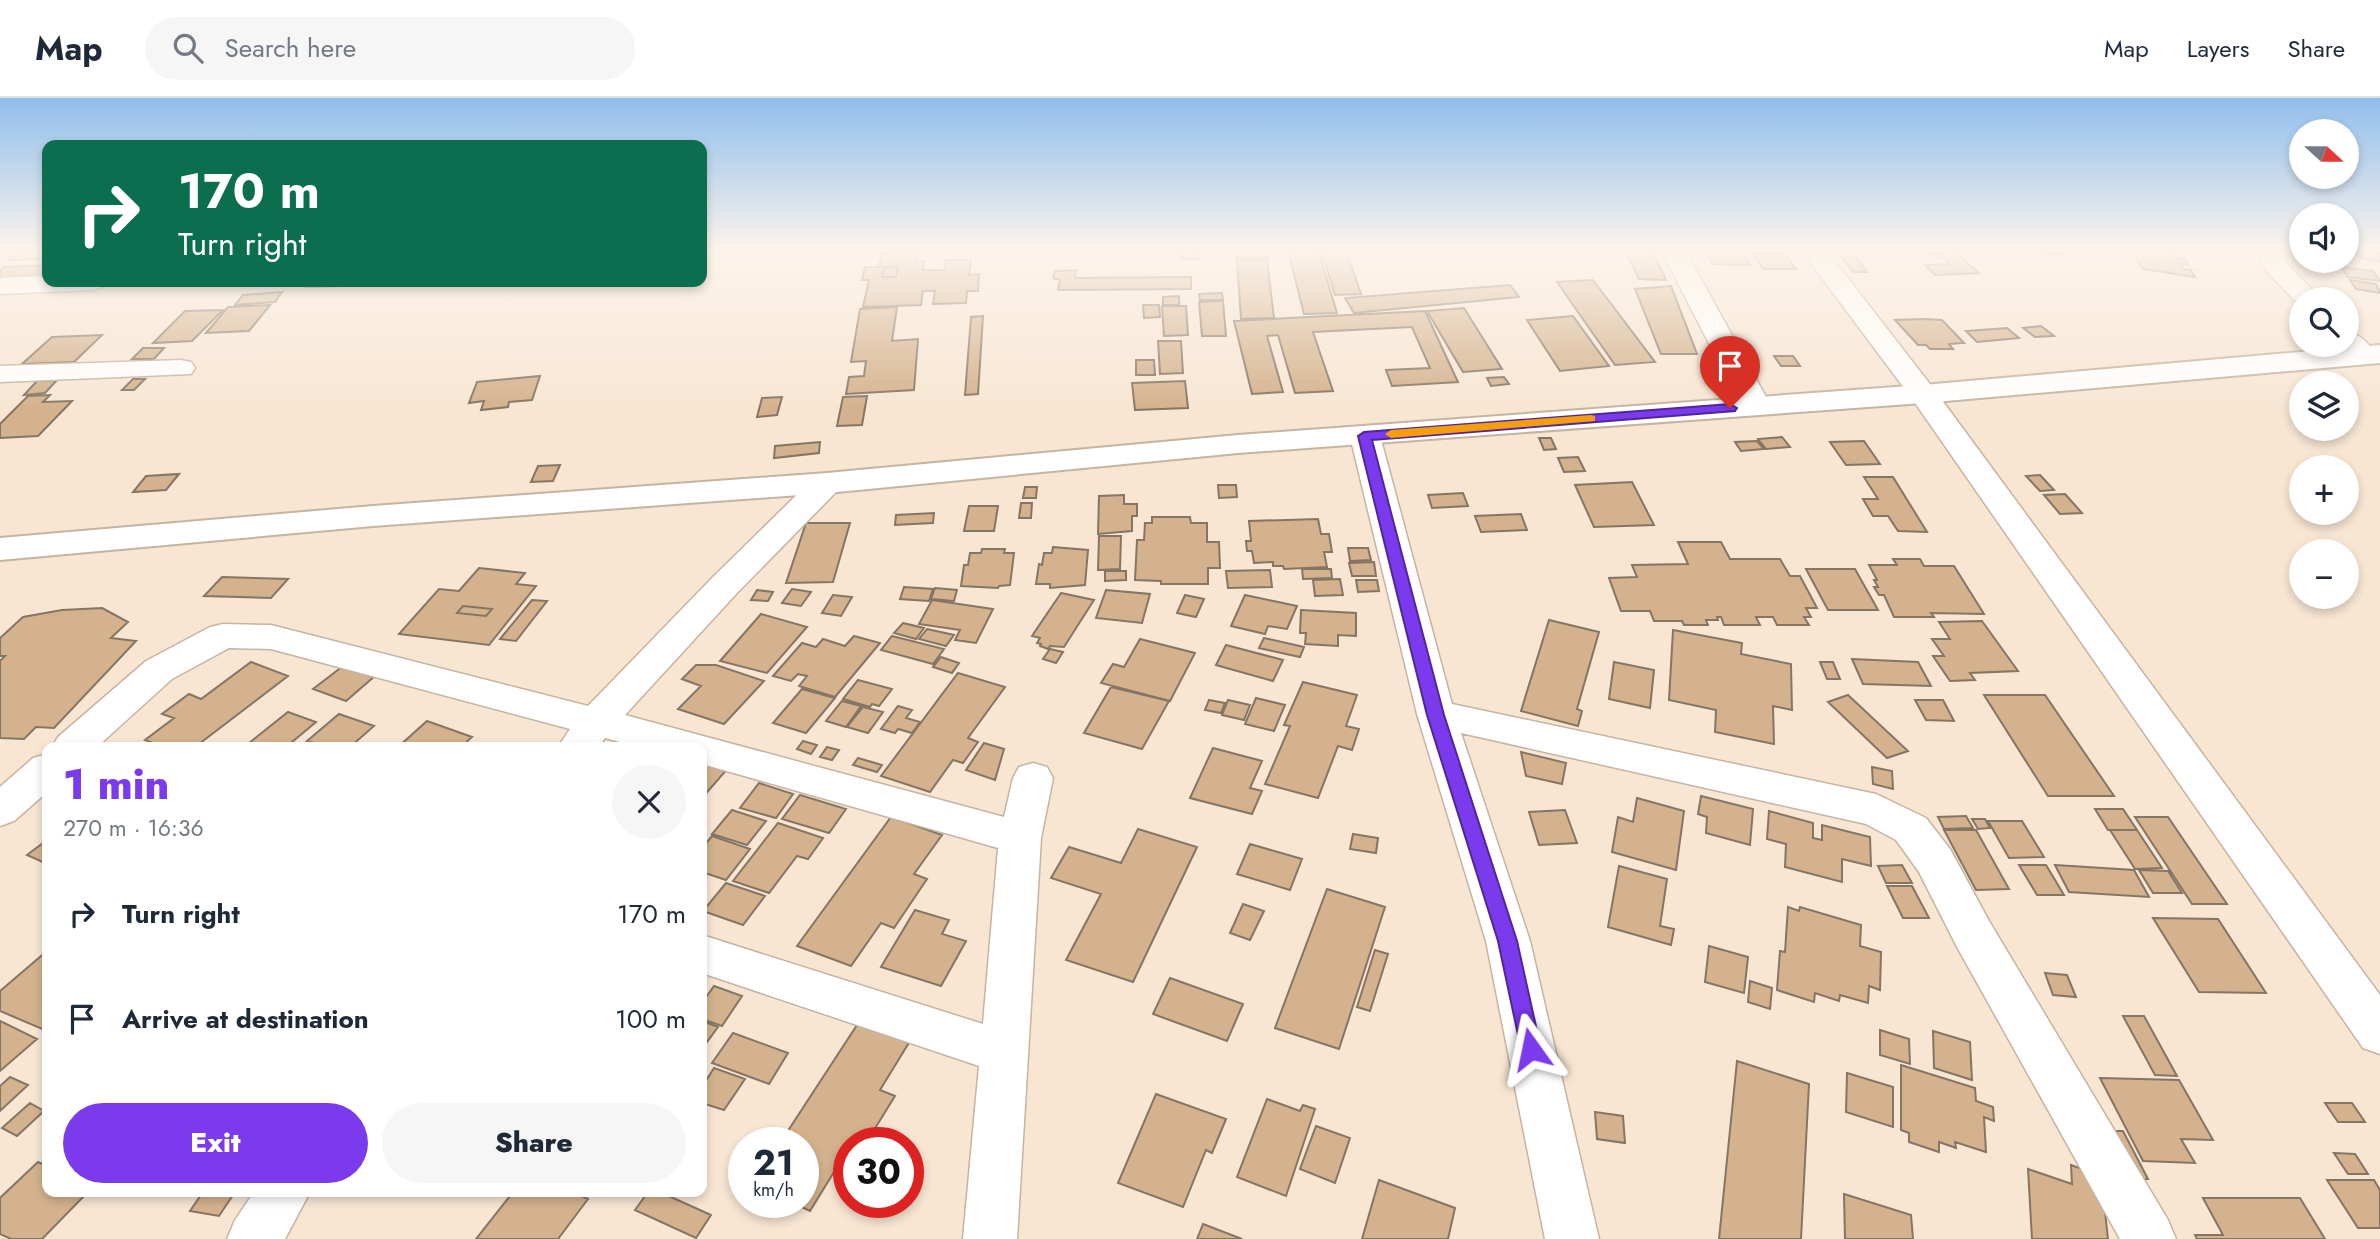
<!DOCTYPE html>
<meta charset="utf-8">
<style>
:root{--surface:#fff;--page:#f6f6f7;--text:#1f2937;--muted:#747a83;--line:#e0e1e3;--accent:#7c3aed}
body{margin:0;font-family:Jost,sans-serif;background:var(--page);color:var(--text);height:100vh;display:flex;flex-direction:column;font-size:26px;white-space:nowrap}
*{box-sizing:border-box;margin:0}
p{font-size:23px;color:var(--muted)}
.icon{flex:none;width:38px;height:38px;fill:none;stroke:currentColor;stroke-width:2;stroke-linecap:round;stroke-linejoin:round}
.map{position:relative;flex:1;overflow:hidden}
.details{position:absolute;left:42px;top:644px;width:665px;height:455px;display:flex;flex-direction:column;background:var(--surface);border-radius:14px;box-shadow:0 4px 10px #0003}
.details>*{flex:none}
.guide{position:absolute;left:42px;top:42px;width:665px;height:147px;border-radius:14px;box-shadow:0 4px 10px #0003;background:#0b6e4f;color:#fff;overflow:hidden}
.needle{width:46px;rotate:111deg}
.controls{position:absolute;left:2289px;top:21px;display:grid;gap:14px}
.controls a{display:grid;place-items:center;width:70px;height:70px;border-radius:50%;background:var(--surface);box-shadow:0 4px 10px #0003;font-size:35px}
.speed{position:absolute;left:728px;top:1029px;display:flex;gap:14px;font-size:35px;font-weight:700;text-align:center}
.speed>*{display:grid;place-content:center;width:91px;height:91px;border-radius:50%;background:var(--surface);box-shadow:0 4px 10px #0003;line-height:1}
.speed small{font-size:18px;font-weight:400}
.speed .limit{border:10px solid #d22;background:#fff;color:#111}
.pin{position:absolute;display:grid;place-items:center;width:60px;height:60px;color:#fff;margin:-72px -30px;border-radius:50% 50% 50% 0;rotate:-45deg;box-shadow:0 0 7px #0007}
.pin .icon{rotate:45deg}
.me{position:absolute;width:77px;margin:-38px;rotate:348deg;stroke-linejoin:round;filter:drop-shadow(0 0 5px #0008)}
.turn{display:flex;align-items:center;gap:24px;height:147px;padding:0 21px;font-size:32px}
.turn .icon{width:91px;height:91px;stroke-width:2.5}
.turn b{display:block;font-size:49px;line-height:60px}
.round{display:grid;place-items:center;flex:none;width:74px;height:74px;border-radius:37px;background:var(--page)}
.head{display:flex;align-items:center;justify-content:space-between;height:119px;padding:0 21px}
h1{font-size:42px;font-weight:800;line-height:52px;color:var(--accent)}
.primary-button{display:flex;gap:14px;margin-top:auto;padding:14px 21px}
.primary-button a{flex:1;height:80px;border-radius:42px;background:var(--accent);color:#fff;font-size:28px;font-weight:800;line-height:80px;text-align:center}
.primary-button a+a{background:var(--page);color:var(--text)}
ul{padding:0;list-style:none}
li{display:flex;align-items:center;gap:21px;height:105px;padding:0 21px}
li div{flex:1}
li b{display:block;font-size:26px}
li em{font-style:normal}
header{display:flex;align-items:center;gap:42px;box-sizing:border-box;height:98px;padding:0 35px;background:var(--surface);border-bottom:2px solid var(--line)}
header strong{font-size:33px}
nav{display:flex;gap:38px;margin-inline-start:auto;font-size:24px}
.search{width:490px;height:63px;background:var(--page);display:flex;align-items:center;gap:18px;box-sizing:border-box;padding:0 24px;border-radius:38px;color:var(--muted);font-size:26px}
.map>svg:first-child{display:block}
</style>
<header>
<strong>Map</strong>
<div class="search"><svg class="icon" aria-label="search" viewBox="0 0 24 24"><circle cx="10" cy="10" r="6"/><path d="M15 15l6 6"/></svg>Search here</div>
<nav><a>Map</a><a>Layers</a><a>Share</a></nav>
</header>
<div class="map">
<svg width="2380" height="1141" viewBox="0 0 2380 1141">
<rect width="100%" height="100%" fill="#f8e6d3"/>
<path fill="#d4b28d" stroke="#857564" stroke-width="2" fill-rule="evenodd" d="M1124,152H1166V155H1124Z
M1169,152H1199V161H1181V155H1169Z
M1235,152H1267L1268,161H1236Z
M1288,152H1318L1337,215L1304,216Z
M1321,152H1346L1361,196L1335,197Z
M1625,152H1652L1666,182L1639,181Z
M1705,152H1741L1750,167L1713,166Z
M1748,152H1779L1782,156H1751Z
M1923,152H1953L1979,175L1935,177L1925,167L1950,166L1940,156L1929,157Z
M2013,152H2056L2060,157L2014,154Z
M2131,152L2172,153L2177,160L2185,161L2189,167L2180,166L2184,171L2191,172L2195,179L2143,171Z
M2362,152H2380V164L2359,159L2355,154L2364,155Z
M19,154H47V161L10,162Z
M917,155L916,163H924L923,172H944L946,162H971L969,177L979,176L978,193H967L966,205L933,206L935,193H923L921,207L863,209L869,182H862L865,169H879L882,156ZM884,169H898L896,179H882Z
M1754,158H1787L1796,171H1763Z
M1841,158H1855L1867,174H1853Z
M1237,162H1267L1274,220L1241,221Z
M47,167V177L0,179V173L4,169Z
M884,169H898L896,179H882Z
M2341,169L2373,173L2380,183L2348,179Z
M1076,172L1075,180L1191,179V191L1058,192L1060,182L1053,180L1055,173Z
M1593,182L1655,264L1615,267L1557,184Z
M2350,182L2376,186L2380,195L2356,191Z
M312,184H349L345,188L307,189Z
M1510,187L1519,199L1354,215L1345,200Z
M1671,188L1697,256H1661L1635,191Z
M282,194L275,204L235,207L243,197Z
M1222,195L1223,202H1200L1199,196Z
M1179,198V207H1163V199Z
M1223,203L1226,238H1202L1199,204Z
M270,207L249,233L206,235L228,209Z
M1143,207H1159L1160,219L1144,220Z
M1162,208H1186L1188,237L1164,238Z
M897,209L892,243L918,241L914,292L846,296L849,279L864,278L866,263L851,264L860,211Z
M1464,210L1502,271L1463,274L1427,213Z
M223,212L192,243L153,245L185,213Z
M1425,213L1458,284L1392,288L1386,272L1430,270L1412,229L1313,234L1333,293L1295,295L1278,237L1267,238L1283,294L1252,296L1234,223Z
M983,218L978,296L965,297L971,219Z
M1573,218L1609,268L1560,273L1527,222Z
M1925,221L1942,222L1964,245L1949,246L1953,251H1930L1926,247H1918L1895,222Z
M2041,228L2054,238L2035,239L2023,230Z
M2007,230L2019,240L1977,244L1966,233Z
M102,237L74,264L22,266L52,239Z
M1158,243H1181L1183,275L1160,276Z
M143,250H164L154,261H132Z
M1774,258H1793L1800,268H1781Z
M1136,262H1154L1155,277H1136Z
M540,278L532,302L509,304L508,309L481,312L484,303L469,305L477,284Z
M1504,279L1509,286L1491,288L1487,280Z
M133,281H145L134,292H122Z
M57,282L45,295L24,297L37,283Z
M1185,283L1188,310L1135,312L1132,285Z
M50,297L43,304L72,303L38,338L0,340V326L28,298Z
M867,298L862,327L837,328L843,299Z
M782,299L777,317L757,319L762,300Z
M1782,339L1790,349L1766,351L1758,341Z
M1539,340H1551L1556,351L1544,352Z
M1757,343L1764,351L1741,353L1735,344Z
M1864,343L1880,366L1846,367L1830,344Z
M820,344L819,355L774,360L775,348Z
M1578,359L1585,373L1564,374L1558,360Z
M560,367L553,383L531,384L538,368Z
M179,376L166,392L133,394L146,378Z
M2040,377L2054,392L2040,393L2026,378Z
M1864,379H1893L1927,434L1898,433L1888,418H1873L1863,401H1878Z
M1632,384L1654,427L1594,429L1575,387Z
M1218,387H1236L1237,399L1219,400Z
M1025,389H1037L1036,400H1023Z
M1463,395L1468,408L1432,410L1428,397Z
M2065,396L2082,415L2060,416L2044,397Z
M1124,397V406H1137V418H1132V433L1098,436L1099,398Z
M1021,405H1032L1031,420H1019Z
M969,408H998L994,433H964Z
M934,415L933,425L895,427L896,417Z
M1521,416L1527,432L1481,434L1475,418Z
M1152,419H1190L1191,425H1207V444H1219L1220,470H1208V486H1161V483L1135,482L1137,442H1144L1145,425H1152Z
M1318,421L1321,436H1329L1332,454H1324L1327,469L1284,471L1283,468H1273V464L1254,465L1252,453H1247L1246,443H1251L1249,423Z
M806,425H850L833,484L786,485Z
M1099,438H1121L1120,471L1098,472Z
M1678,444H1721L1730,461H1780L1790,478H1800L1817,510H1806L1811,519H1804L1809,527H1777L1773,519H1756L1760,527H1724L1721,519H1717L1718,522H1706L1708,527H1684L1682,523H1654L1650,513H1621L1609,480L1637,479L1632,467L1688,466Z
M1053,449L1088,452L1085,487L1050,490V486H1036L1039,466L1042,467L1044,455H1052Z
M1348,450H1368L1371,462L1350,463Z
M982,451H1005L1004,455H1014L1010,487L999,488L998,490L961,488L964,467H968L970,455H981Z
M1893,461H1920L1924,468H1954L1984,516L1931,515L1934,519H1894L1884,497H1879L1874,489H1878L1874,482H1877L1869,467H1897Z
M1374,464L1376,478H1352L1349,465Z
M479,470L525,475L516,486L536,488L489,547L399,536L439,491L459,493ZM463,508L492,511L486,518L457,515Z
M1302,471H1331L1332,480L1303,481Z
M1806,471H1855L1878,512H1828Z
M1270,472L1272,489L1228,490L1226,473Z
M1105,473H1126V482L1105,483Z
M222,479L288,481L271,500L204,498Z
M1340,481L1343,497L1315,498L1313,482Z
M1356,482H1377L1379,493L1358,494Z
M904,489L933,491L929,503L900,501Z
M935,490L957,492L954,503L931,501Z
M792,491L811,494L801,508L782,505Z
M757,492L773,494L768,503L751,502Z
M1106,492L1150,496L1142,525L1096,520Z
M1061,495L1094,502L1064,549L1050,548L1048,551L1040,548L1041,546L1037,545L1040,540L1032,538Z
M833,497L852,499L841,518L822,515Z
M1185,497L1204,501L1196,519L1177,515Z
M1245,497L1297,508L1287,531L1268,528L1265,536L1231,528Z
M532,502L547,503L516,543L500,541Z
M932,502L993,511L976,545L955,542L960,532L919,526Z
M463,508L492,511L486,518L457,515Z
M102,510L128,524L111,540L136,543L54,630L36,629L24,641L0,640V563L5,558H0V540L23,519L62,512Z
M1301,512L1356,515V538L1338,537V548L1305,546L1306,535H1300Z
M761,516L807,529L767,575L720,563Z
M1549,522L1599,534L1577,611L1582,613L1578,628L1521,613Z
M1982,523L2018,573L1970,575L1975,582L1950,583L1933,558H1944L1932,541H1950L1939,524Z
M903,525L924,530L916,541L894,535Z
M927,531L954,537L946,548L919,541Z
M1673,532L1742,545L1741,556L1791,566L1792,612L1773,608L1774,646L1715,634L1716,612L1669,602Z
M854,538L880,545L835,599L799,588L807,578L798,576L791,583L773,578L802,545L816,549L823,541L845,548Z
M892,538L944,551L933,566L881,552Z
M1264,540L1304,549L1300,559L1259,550Z
M1140,541L1195,555L1170,603L1101,585L1113,566L1124,569Z
M1226,547L1283,562L1273,583L1216,567Z
M1050,551L1063,554L1056,565L1043,561Z
M941,559L959,565L952,575L933,569Z
M1852,561L1918,564L1931,588L1863,586Z
M251,564L288,578L195,649H163L145,642L174,620L162,616L189,596L201,601Z
M1614,564L1654,572L1650,610L1609,601Z
M1820,564H1833L1840,581H1827Z
M696,567H716L764,583L724,626L678,611L701,588L682,581Z
M343,568L375,578L346,603L313,591Z
M958,575L1005,589L968,640L978,644L963,665L953,662L930,694L881,678Z
M858,582L892,591L879,608L872,606L870,609L843,601Z
M1303,584L1357,597L1346,628L1359,631L1352,652L1338,648L1318,700L1265,686L1290,628L1284,627Z
M1111,589L1169,603L1142,651L1084,635Z
M802,591L835,600L806,635L773,625Z
M1848,597L1908,653L1887,660L1828,604Z
M1984,597H2045L2114,698H2048Z
M1256,600L1285,607L1274,633L1245,626Z
M1209,602L1225,605L1221,615L1205,612Z
M1228,602L1250,607L1244,622L1222,617Z
M1915,602H1943L1954,623L1926,622Z
M842,603L861,608L846,629L826,623Z
M898,608L912,612L906,620L920,624L912,635L898,631L895,635L881,631Z
M863,609L883,614L868,635L847,629Z
M288,614L316,624L286,649H244Z
M339,616L374,628L350,649H327L307,643Z
M427,623L472,639L461,649H398Z
M803,643L817,647L811,656L797,651Z
M984,645L1004,651L995,682L966,672Z
M827,649L839,652L832,662L820,659Z
M1213,650L1262,663L1250,690L1262,693L1252,716L1190,700Z
M1521,654L1566,665L1562,686L1526,678Z
M702,660L729,669L702,700Z
M858,660L882,667L877,674L853,667Z
M1872,669L1892,673L1893,691L1873,686Z
M759,685L793,696L776,720L740,710Z
M800,697L846,711L829,735L782,721Z
M1701,698L1753,711L1750,747L1706,735L1707,719L1698,716Z
M1637,700L1684,713L1676,772L1612,754L1618,719L1633,724Z
M2095,711H2123L2137,732H2108Z
M732,712L766,723L747,747L712,736Z
M1565,712L1577,745L1539,747L1529,714Z
M1769,713L1813,725V740L1822,742V727L1870,739L1871,768L1842,761V784L1785,769L1786,746L1767,741Z
M1966,718L1973,730L1944,731L1938,719Z
M891,719L942,737L914,776L927,781L894,830L881,825L851,868L797,848Z
M2135,719H2168L2227,806H2192Z
M1972,721H1985L1990,730L1978,731Z
M1988,723H2022L2044,759L2009,760Z
M778,725L823,740L808,761L797,758L769,795L733,783Z
M1138,731L1197,749L1133,884L1066,862L1101,796L1051,780L1069,749L1121,765Z
M1944,732H1976L2009,791L1976,792Z
M2110,732H2137L2162,770L2135,771Z
M1353,736L1378,740L1376,755L1350,751Z
M712,738L750,751L726,782L702,774V750Z
M47,742V766L27,757Z
M1250,746L1302,761L1290,792L1237,776Z
M1902,767L1912,785H1886L1878,768Z
M2019,767H2046L2064,797H2037Z
M2055,767L2134,772L2149,799L2069,794Z
M1619,768L1667,781L1660,828L1674,831L1671,847L1608,829Z
M2139,772L2168,773L2182,795H2153Z
M726,785L765,798L743,827L703,813Z
M1887,788H1912L1929,820H1903Z
M1327,791L1385,809L1339,951L1275,930Z
M1243,806L1264,813L1250,842L1230,835Z
M1788,809L1799,813L1800,809L1861,827L1860,848L1881,854L1880,892L1869,888L1868,905L1840,897L1839,903L1815,895L1814,904L1777,892L1780,853L1785,854Z
M915,812L949,822L942,836L966,843L941,888L881,869Z
M2153,820L2218,821L2266,895L2199,894Z
M1709,848L1748,859L1744,895L1705,884Z
M1375,852L1388,856L1370,913L1357,909Z
M47,853V933L0,913V893Z
M2045,875L2067,877L2076,899L2053,897Z
M1170,880L1243,906L1227,943L1153,916Z
M1750,883L1772,890L1770,911L1748,904Z
M714,888L742,898L722,928L702,921V905Z
M2123,918H2144L2177,978L2155,977Z
M0,923L37,941L0,973Z
M702,923L718,929L702,951Z
M859,924L910,943L880,992L895,998L866,1045H849V1064L842,1061L810,1113L791,1104H803V1045H780Z
M1880,932L1909,941L1910,966L1880,957Z
M1933,933L1970,944L1972,982L1934,970Z
M733,935L788,955L769,986L712,965Z
M1737,963L1809,986L1801,1141H1719Z
M1901,967L1975,990L1976,1003L1993,1009L1994,1023L1984,1019L1986,1054L1955,1044L1956,1050L1939,1044V1054L1909,1044V1035L1901,1032Z
M714,970L745,981L724,1012L702,1005V989Z
M1847,975L1893,989V1029L1846,1014Z
M10,979L28,987L0,1013V988Z
M2100,980L2179,982L2213,1042L2181,1041L2195,1065L2143,1063Z
M1156,996L1226,1021L1212,1055L1206,1052L1183,1109L1118,1085Z
M1267,1001L1300,1013L1303,1007L1315,1011L1286,1098L1237,1079Z
M30,1005L44,1013L17,1038L2,1030Z
M2325,1005H2352L2365,1024H2338Z
M1595,1014L1623,1018L1625,1045L1597,1041Z
M1316,1028L1350,1040L1335,1085L1300,1071Z
M2103,1033H2123L2148,1081H2126Z
M2334,1055L2355,1056L2368,1076H2348Z
M38,1064L47,1068V1094H88L42,1141H11L0,1136V1100Z
M2071,1067L2101,1078L2108,1141H2032L2028,1071L2072,1086Z
M1379,1082L1455,1110L1448,1141H1362Z
M2327,1082H2374L2380,1092V1130H2358Z
M203,1094H235L219,1118L190,1113Z
M513,1094H572L588,1101L558,1141H476Z
M648,1094H660L711,1117L696,1140L635,1112Z
M1844,1096L1911,1117L1913,1141H1845Z
M2203,1100H2300L2325,1141H2197L2195,1137H2223Z
M1203,1126L1242,1141H1197Z"/>
<g fill="none" stroke-linecap="round" stroke-linejoin="round">
<g stroke="#c5b4a2" stroke-width="3">
<path id="minor" d="M1661,152H1685L1771,308L1766,314L1756,317L1746,314L1741,308Z
M1801,152H1826L1933,290L2380,897V956L2363,950L1913,302Z
M2255,152H2279L2287,166L2321,201H2301V207H2299L2268,175Z
M47,178V184H106L102,189L93,192L0,196V180Z
M2347,233C2360,236 2369,246 2377,257L2373,263C2355,267 2349,259 2337,247H2347Z
M181,262L191,264L195,270L191,276L0,284V268Z
M1365,329L1376,332L1380,338L1452,606L1876,696L1926,720L1950,751L1989,823L2168,1122L2176,1141H2120L1957,849L1919,774L1896,742L1866,726L1461,635L1530,843L1599,1141H1545L1486,843L1417,616L1350,338L1354,332Z
M827,376L838,378L843,385L838,392L737,495L625,617L1004,719L1013,680L1019,669L1033,665L1047,669L1053,680L1041,740L1017,1141H963L979,968L702,875V837L983,926L998,750L702,666V649H639L605,640L598,649H558L570,631L271,551L229,550L172,581L97,649H52L58,639L146,563L210,529L223,526L271,527L588,608L713,479L816,378Z
M47,656V694L14,723L0,728V689L33,660Z
M254,1094H310L285,1141H227L235,1122Z"/>
</g>
<g stroke="#c5b4a2" stroke-width="4">
<path id="tertiary" d="M2380,247V265L1923,305L1238,355L827,395L373,428L0,462V440L373,408L827,375L1238,337L1923,287Z"/>
</g>
<use href="#minor" fill="#fff" fill-rule="evenodd"/>
<use href="#tertiary" fill="#fff" fill-rule="evenodd"/>
</g>
<linearGradient id="sky" x2="0" y2="1"><stop stop-color="#90beed"/><stop offset="0.49" stop-color="#fcf4eb"/><stop offset="1" stop-color="#fcf4eb" stop-opacity="0"/></linearGradient>
<rect width="2380" height="311" fill="url(#sky)"/>
<path fill="#7c3aed" stroke="#51269a" stroke-width="2" d="M1730,306L1737,310L1735,313L1372,342L1444,617L1517,843L1541,951L1538,958L1531,961L1524,958L1521,951L1498,843L1427,617L1358,338L1364,334Z"/>
<path fill="#f59e0b" d="M1591,317L1595,318V323L1391,340L1385,336L1391,332Z"/>
</svg>
<div class="controls">
<a><svg class="needle" viewBox="-14 -14 28 28"><path d="M0-13l5 13h-10z" fill="#e53935"/><path d="M0 13l5-13h-10z" fill="#747a83"/></svg></a>
<a><svg class="icon" aria-label="sound" viewBox="0 0 24 24"><path d="M4 9h4l5-4v14l-5-4H4zM17 9q2 3 0 6"/></svg></a>
<a><svg class="icon" aria-label="search" viewBox="0 0 24 24"><circle cx="10" cy="10" r="6"/><path d="M15 15l6 6"/></svg></a>
<a><svg class="icon" aria-label="layers" viewBox="0 0 24 24"><path d="M12 4l9 5-9 5-9-5zM3 14l9 5 9-5"/></svg></a>
<a>+</a>
<a>−</a>
</div>
<div class="speed"><div>21<small>km/h</small></div><div class="limit">30</div></div>
<div class="pin" style="left:1730px;top:310px;background:#d93025"><svg class="icon" aria-label="arrive" viewBox="0 0 24 24"><path d="M6 21V4h12l-3 4 3 4H6"/></svg></div>
<svg class="me" style="left:1531px;top:951px" viewBox="-20 -20 40 40"><path d="M0-17L14 15 0 8-14 15z" fill="#7c3aed" stroke="#fff" stroke-width="4"/></svg>
<div class="guide">
<div class="turn"><svg class="icon" aria-label="right" viewBox="0 0 24 24"><path d="M7 20v-9h11M14 6l5 5-5 5"/></svg><div><b>170 m</b>Turn right</div></div>
</div>
<section class="details">
<div class="head"><div><h1>1 min</h1><p>270 m · 16:36</p></div><a class="round"><svg class="icon" aria-label="close" viewBox="0 0 24 24"><path d="M6 6l12 12M18 6L6 18"/></svg></a></div>
<ul>
<li><svg class="icon" aria-label="right" viewBox="0 0 24 24"><path d="M7 20v-9h11M14 6l5 5-5 5"/></svg><div><b>Turn right</b></div><em>170 m</em></li>
<li><svg class="icon" aria-label="arrive" viewBox="0 0 24 24"><path d="M6 21V4h12l-3 4 3 4H6"/></svg><div><b>Arrive at destination</b></div><em>100 m</em></li>
</ul>
<div class="primary-button"><a>Exit</a><a>Share</a></div>
</section>
</div>
